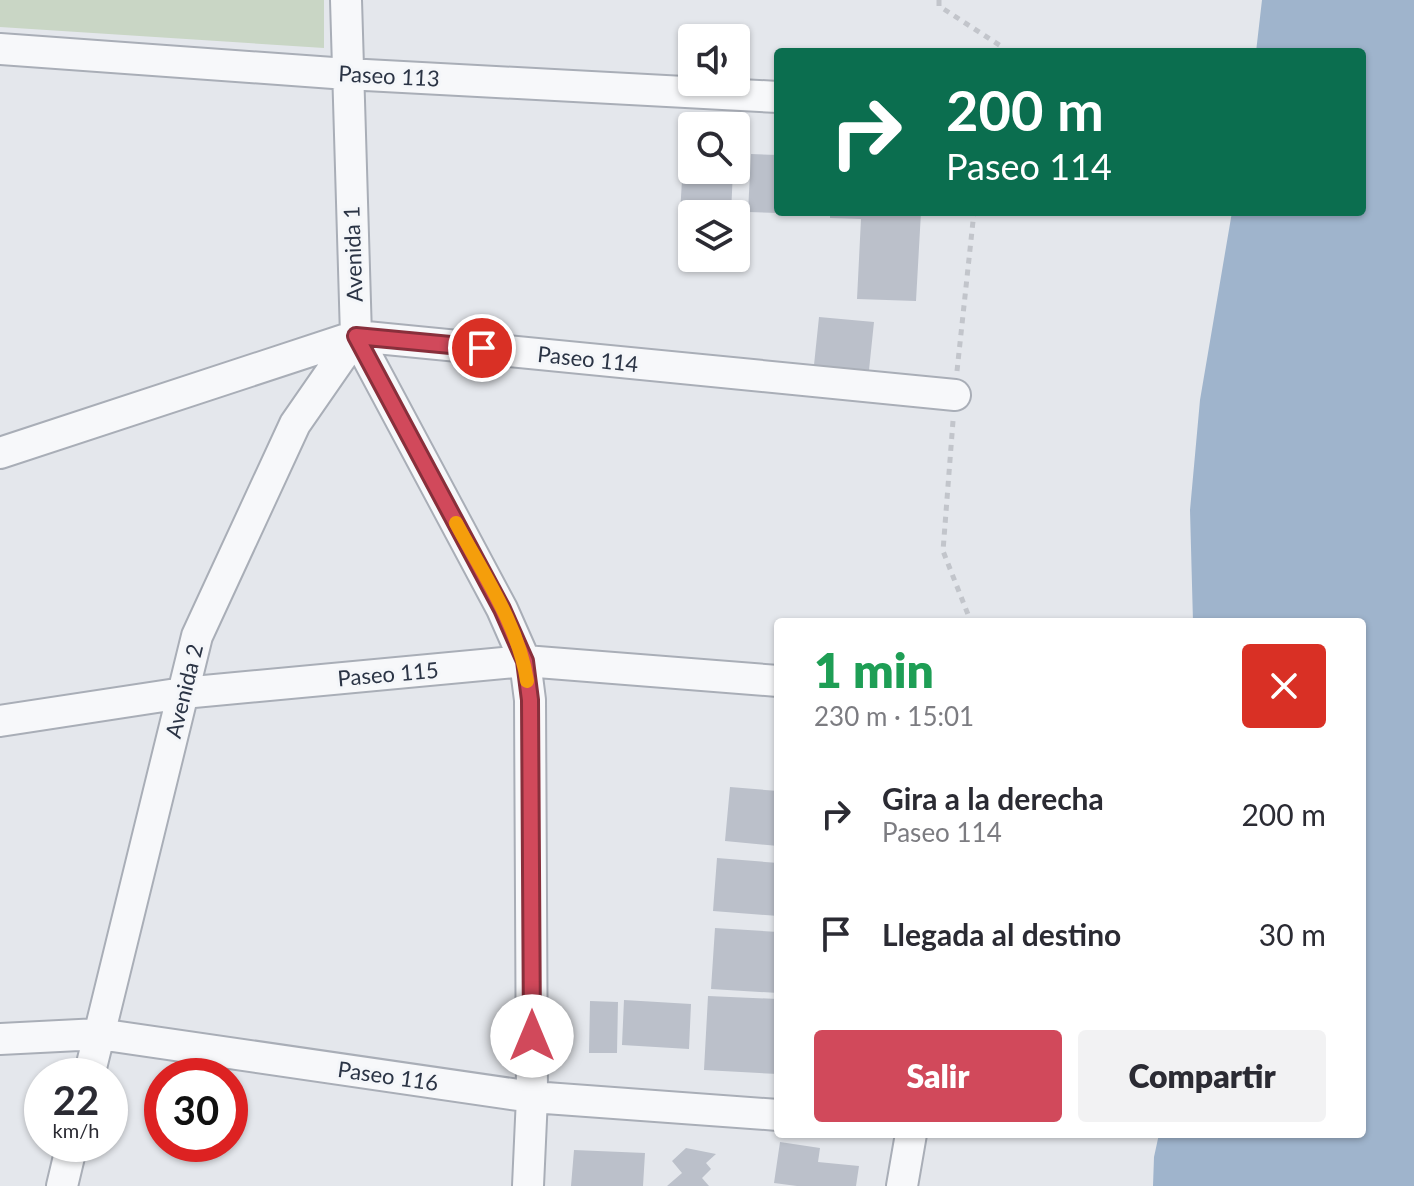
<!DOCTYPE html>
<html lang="es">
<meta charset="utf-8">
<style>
:root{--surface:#fff;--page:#f2f2f3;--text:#2b2b33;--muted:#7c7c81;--accent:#d1495b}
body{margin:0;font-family:Lato,sans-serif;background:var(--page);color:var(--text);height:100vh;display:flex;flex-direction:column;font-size:30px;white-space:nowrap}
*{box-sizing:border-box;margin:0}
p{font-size:26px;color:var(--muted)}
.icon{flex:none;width:44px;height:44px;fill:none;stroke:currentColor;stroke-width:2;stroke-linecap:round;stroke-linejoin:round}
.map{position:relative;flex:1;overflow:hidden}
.drawer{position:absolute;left:774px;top:618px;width:592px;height:520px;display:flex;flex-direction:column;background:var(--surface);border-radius:8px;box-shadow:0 2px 6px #0004}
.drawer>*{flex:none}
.hud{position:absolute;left:774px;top:48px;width:592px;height:168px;border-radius:8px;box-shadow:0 2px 6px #0004;background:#0b6e4f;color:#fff;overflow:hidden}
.fabs{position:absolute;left:678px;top:24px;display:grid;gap:16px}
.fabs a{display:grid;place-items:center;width:72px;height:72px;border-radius:8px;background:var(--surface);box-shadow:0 2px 6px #0004;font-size:40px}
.speed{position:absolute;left:24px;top:1058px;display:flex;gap:16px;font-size:40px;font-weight:700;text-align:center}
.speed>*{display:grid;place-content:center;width:104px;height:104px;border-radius:50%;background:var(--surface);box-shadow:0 2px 6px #0004;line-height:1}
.speed small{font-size:20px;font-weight:400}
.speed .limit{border:12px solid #d22;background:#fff;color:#111}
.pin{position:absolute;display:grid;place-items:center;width:68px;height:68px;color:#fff;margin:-34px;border:4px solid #fff;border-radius:50%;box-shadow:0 2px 8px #0007}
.me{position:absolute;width:88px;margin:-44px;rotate:0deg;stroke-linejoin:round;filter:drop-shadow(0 0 6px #0008)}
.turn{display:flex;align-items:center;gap:28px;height:168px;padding:0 40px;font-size:36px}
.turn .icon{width:104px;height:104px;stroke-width:2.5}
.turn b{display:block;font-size:56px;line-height:68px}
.round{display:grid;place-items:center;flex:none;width:84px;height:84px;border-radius:8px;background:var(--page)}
.summary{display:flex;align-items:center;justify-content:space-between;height:136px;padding:0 40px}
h1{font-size:48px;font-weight:800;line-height:60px;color:#1e9e55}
.primary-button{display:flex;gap:16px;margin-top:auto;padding:16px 40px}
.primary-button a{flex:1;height:92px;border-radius:8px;background:var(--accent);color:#fff;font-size:32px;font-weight:800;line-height:92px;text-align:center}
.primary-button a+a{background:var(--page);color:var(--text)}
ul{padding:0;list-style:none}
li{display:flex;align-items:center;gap:24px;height:120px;padding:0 40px}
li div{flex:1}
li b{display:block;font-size:30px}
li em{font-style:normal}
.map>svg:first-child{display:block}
</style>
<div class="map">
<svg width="1414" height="1186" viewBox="0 0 1414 1186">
<rect width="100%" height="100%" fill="#e4e7ec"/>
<path fill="#c9d6c5" d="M0,0H324V48L0,27Z"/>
<path fill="#9fb4cc" d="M1262,0H1414V1186H1153L1154,1157L1159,1134H1362V622H1193L1190,510L1200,400L1232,212H1362V52H1256Z"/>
<path fill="#bbc0ca" d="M684,146H692V170H733L731,214H692V232L679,231Z
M751,154L778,155V213L748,212Z
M830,212H921L916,301L857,299L861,219L830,218Z
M819,317L874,322L869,370L814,365Z
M730,787L778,791V846L725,841Z
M717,858L778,863V916L713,911Z
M715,928L778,932V993L711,989Z
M708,996L778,999V1074L704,1070Z
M624,1000L691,1004L689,1049L622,1045Z
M590,1001L618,1002L617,1053H589Z
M780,1142L820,1148L818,1162L859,1166L856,1186H797L774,1183Z
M686,1148L716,1154L706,1163L711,1169L702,1178L709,1186H667L682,1173L672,1161Z
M574,1150L645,1153L643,1186H571Z"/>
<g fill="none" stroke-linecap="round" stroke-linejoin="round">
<g stroke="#a9aeb7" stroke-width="34">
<path id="minor" d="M346,0L356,336L502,609L525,661L530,700L532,1097L528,1186
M0,49L347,74L778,97
M0,453L356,336L955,395
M0,721L183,693L525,661L778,681
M0,1039L99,1034L532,1097L778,1115
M89,1076L197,636L295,424L356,336
M62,1186L72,1144
M902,1186L911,1134"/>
</g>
<path stroke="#c2c5cb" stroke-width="5" stroke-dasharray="6 6" stroke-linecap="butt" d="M939,0V6L1004,48V52
M957,371L974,212
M953,421L943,551L971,622"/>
<use href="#minor" stroke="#f7f8fa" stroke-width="30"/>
</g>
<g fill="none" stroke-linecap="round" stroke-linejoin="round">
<g stroke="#882f3b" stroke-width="20">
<path id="route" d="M482,348L356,336L502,609L525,661L530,700L532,1036"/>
</g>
<use href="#route" stroke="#d1495b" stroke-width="14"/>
<path stroke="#f59e0b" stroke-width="14" d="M456,523C482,572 519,626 527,681"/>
</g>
<g text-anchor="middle" stroke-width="6" stroke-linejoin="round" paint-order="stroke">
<g font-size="22" fill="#2b3445" stroke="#f4f6f9">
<text transform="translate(389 76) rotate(3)" y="8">Paseo 113</text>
<text transform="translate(353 254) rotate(-92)" y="8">Avenida 1</text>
<text transform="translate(588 359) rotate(6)" y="8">Paseo 114</text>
<text transform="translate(388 674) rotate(-5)" y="8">Paseo 115</text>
<text transform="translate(184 691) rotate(-76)" y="8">Avenida 2</text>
<text transform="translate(388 1076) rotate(8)" y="8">Paseo 116</text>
</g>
</g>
</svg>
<div class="fabs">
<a><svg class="icon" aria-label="sound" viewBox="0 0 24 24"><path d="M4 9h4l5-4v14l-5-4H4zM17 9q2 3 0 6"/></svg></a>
<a><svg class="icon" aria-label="search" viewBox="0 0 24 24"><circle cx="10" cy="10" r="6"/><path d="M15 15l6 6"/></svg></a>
<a><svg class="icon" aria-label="layers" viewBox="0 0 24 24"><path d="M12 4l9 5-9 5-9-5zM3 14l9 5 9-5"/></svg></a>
</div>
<div class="speed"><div>22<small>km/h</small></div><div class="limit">30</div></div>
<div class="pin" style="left:482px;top:348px;background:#d93025"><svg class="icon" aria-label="arrive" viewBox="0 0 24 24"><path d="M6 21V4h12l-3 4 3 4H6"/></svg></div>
<svg class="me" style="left:532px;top:1036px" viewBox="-20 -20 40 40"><circle r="19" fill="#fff"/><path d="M0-13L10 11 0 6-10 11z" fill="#d1495b"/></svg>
<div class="hud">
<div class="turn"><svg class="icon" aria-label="right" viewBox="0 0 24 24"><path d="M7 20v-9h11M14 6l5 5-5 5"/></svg><div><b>200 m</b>Paseo 114</div></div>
</div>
<section class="drawer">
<div class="summary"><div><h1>1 min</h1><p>230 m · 15:01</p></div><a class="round" style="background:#d93025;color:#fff"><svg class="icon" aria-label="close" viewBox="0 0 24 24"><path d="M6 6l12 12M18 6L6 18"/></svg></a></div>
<ul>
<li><svg class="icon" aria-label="right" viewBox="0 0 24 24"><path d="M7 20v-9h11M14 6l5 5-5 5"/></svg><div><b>Gira a la derecha</b><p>Paseo 114</p></div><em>200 m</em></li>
<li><svg class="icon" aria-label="arrive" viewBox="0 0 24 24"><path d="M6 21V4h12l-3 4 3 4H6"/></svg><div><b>Llegada al destino</b></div><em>30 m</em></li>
</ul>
<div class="primary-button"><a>Salir</a><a>Compartir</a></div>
</section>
</div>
